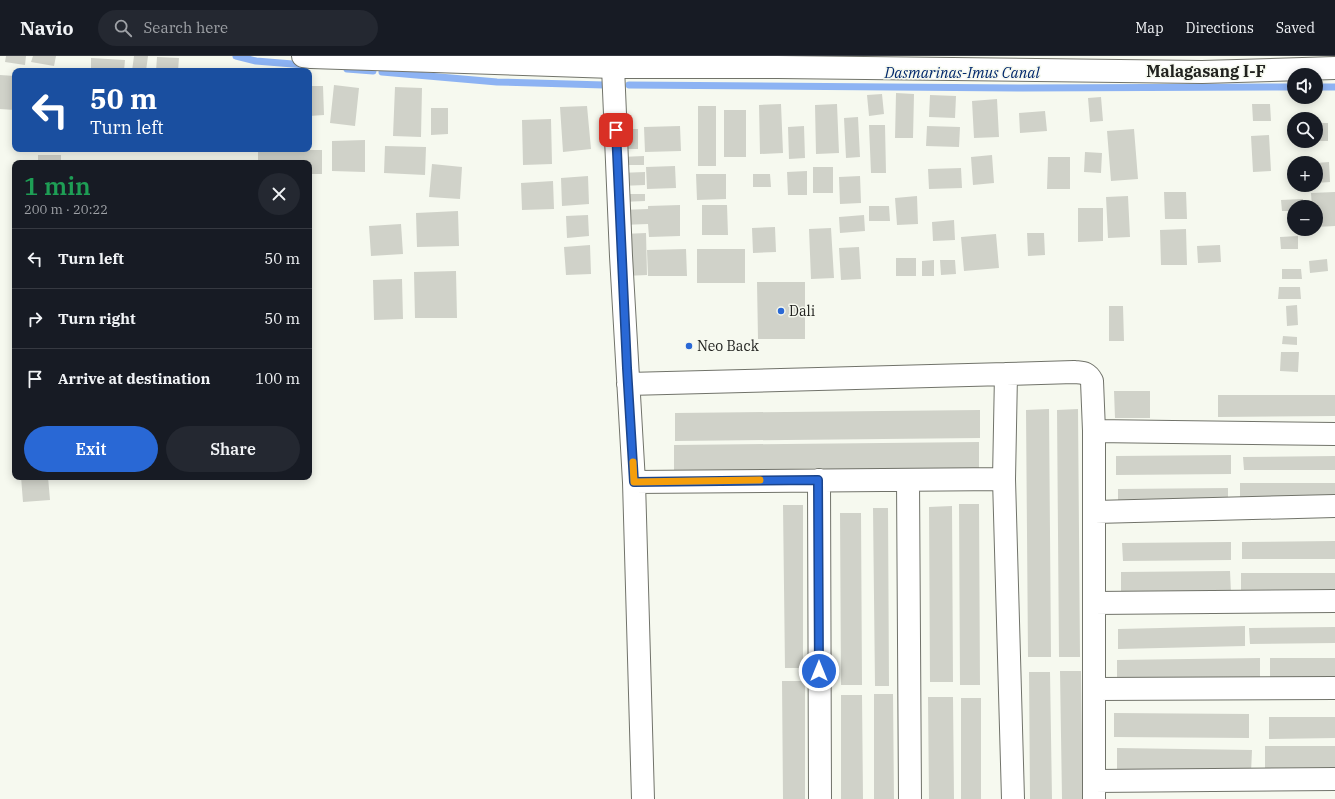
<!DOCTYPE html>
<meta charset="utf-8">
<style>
:root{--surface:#171b24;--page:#242831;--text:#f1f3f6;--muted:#9ea1a6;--line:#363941;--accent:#2968d5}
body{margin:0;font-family:"IBM Plex Serif",serif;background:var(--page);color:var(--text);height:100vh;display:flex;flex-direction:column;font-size:15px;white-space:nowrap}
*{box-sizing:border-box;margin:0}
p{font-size:13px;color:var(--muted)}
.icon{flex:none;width:22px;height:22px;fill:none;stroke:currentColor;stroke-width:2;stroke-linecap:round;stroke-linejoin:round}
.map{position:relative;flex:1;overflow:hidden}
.drawer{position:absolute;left:12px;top:104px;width:300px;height:320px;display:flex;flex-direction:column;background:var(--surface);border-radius:8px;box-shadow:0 2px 10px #0003}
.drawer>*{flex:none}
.banner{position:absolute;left:12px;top:12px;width:300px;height:84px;border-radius:8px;box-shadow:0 2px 10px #0003;background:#1a4fa0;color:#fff;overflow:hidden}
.fabs{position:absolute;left:1287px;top:12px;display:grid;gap:8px}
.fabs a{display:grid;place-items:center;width:36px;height:36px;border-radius:50%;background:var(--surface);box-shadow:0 2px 10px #0003;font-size:20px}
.pin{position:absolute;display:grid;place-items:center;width:34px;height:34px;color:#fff;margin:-17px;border-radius:8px;box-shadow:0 2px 6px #0006}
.me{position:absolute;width:44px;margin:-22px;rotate:0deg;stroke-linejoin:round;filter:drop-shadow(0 0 3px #0008)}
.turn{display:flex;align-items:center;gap:14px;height:84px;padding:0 12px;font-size:18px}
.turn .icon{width:52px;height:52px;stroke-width:2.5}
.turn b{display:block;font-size:28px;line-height:34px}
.round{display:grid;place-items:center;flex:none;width:42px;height:42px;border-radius:21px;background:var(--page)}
.overview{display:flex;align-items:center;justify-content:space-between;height:68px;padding:0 12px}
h1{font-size:24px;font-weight:600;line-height:30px;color:#1e9e55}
.primary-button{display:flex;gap:8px;margin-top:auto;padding:8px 12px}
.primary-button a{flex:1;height:46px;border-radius:24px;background:var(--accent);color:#fff;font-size:16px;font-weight:600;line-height:46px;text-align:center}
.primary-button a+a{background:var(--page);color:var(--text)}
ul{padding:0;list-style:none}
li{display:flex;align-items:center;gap:12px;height:60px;padding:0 12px;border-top:1px solid var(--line)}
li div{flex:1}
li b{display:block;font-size:15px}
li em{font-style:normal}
header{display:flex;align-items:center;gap:24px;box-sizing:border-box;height:56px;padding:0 20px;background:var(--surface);border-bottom:1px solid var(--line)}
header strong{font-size:19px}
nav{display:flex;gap:22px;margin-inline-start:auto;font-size:14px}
.search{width:280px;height:36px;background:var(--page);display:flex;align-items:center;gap:10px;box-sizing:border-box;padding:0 14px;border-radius:22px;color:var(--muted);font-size:15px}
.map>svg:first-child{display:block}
</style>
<header>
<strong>Navio</strong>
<div class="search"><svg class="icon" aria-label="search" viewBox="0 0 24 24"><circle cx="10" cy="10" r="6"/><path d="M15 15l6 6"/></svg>Search here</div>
<nav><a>Map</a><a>Directions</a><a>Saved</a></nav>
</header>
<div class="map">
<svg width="1335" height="743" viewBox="0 0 1335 743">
<rect width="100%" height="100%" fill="#f6f9ef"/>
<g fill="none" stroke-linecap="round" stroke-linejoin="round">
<path stroke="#8db3f3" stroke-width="7" d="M236,0L256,5L305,9
M347,13L373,15
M382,16L497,26L604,29
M629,29L1021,32L1294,31
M1316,31H1335"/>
</g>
<path fill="#d0d2c9" d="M6,0H26L25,9L5,6Z
M33,0H56L54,10L31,6Z
M134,0H148L146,15H132Z
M157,1L179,2L178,15H156Z
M91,2L125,4L124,15H91Z
M0,19L15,20V54L0,53Z
M334,29L359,32L355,70L330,67Z
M309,30H323L324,59L309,60Z
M395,31L422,32L421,81L393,80Z
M896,37L914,38L913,82H895Z
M882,38L884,58L869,60L867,39Z
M930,39L956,40L955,62L929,61Z
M1101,41L1103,65L1090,66L1088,42Z
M997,43L999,81L974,82L972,45Z
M781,48L783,97L760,98L759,49Z
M837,48L839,97L816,98L815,49Z
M1252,48H1270L1271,65H1253Z
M587,50L591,93L563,96L560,51Z
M698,50H716V110H698Z
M431,52H448V78L431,79Z
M724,54H746V101H724Z
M1045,55L1047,75L1020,77L1019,57Z
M858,61L860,101L846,102L844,62Z
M551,63L552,108L523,109L522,64Z
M1316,67H1328V85H1316Z
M869,69H885L886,117H871Z
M680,70L681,95L645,96L644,71Z
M804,70L805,102L789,103L788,71Z
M927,70L960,71L959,91L926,90Z
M619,73H638V93H620Z
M1134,73L1138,123L1111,125L1107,75Z
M1269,79L1271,115L1253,116L1251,80Z
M365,84V116L332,115V85Z
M385,90L426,91L425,119L384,117Z
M258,94H322V118H309V107H258Z
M1085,96L1102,97L1101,117L1084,116Z
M38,99H61V107H38Z
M992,99L994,127L973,129L971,101Z
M644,100V109H621V101Z
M1048,101H1070V133H1047Z
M1329,106L1330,126L1316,127V107Z
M432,108L462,111L460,143L429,141Z
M675,110L676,132L647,133L646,111Z
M813,111H833V137H813Z
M961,112L962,132L929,133L928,113Z
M807,115V139H788L787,116Z
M645,116V129L620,130L619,117Z
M696,118H726V143L697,144Z
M753,118H770L771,131H753Z
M588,120L589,148L562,150L561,122Z
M860,120L861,147L840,148L839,121Z
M553,125L554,153L522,154L521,127Z
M1164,136H1186L1187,163H1165Z
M1335,136V170L1316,171V151H1312L1311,137Z
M621,138H645V145L621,146Z
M917,140L918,168L897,169L895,142Z
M1128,140L1130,181L1108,182L1106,141Z
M1303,143L1304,151H1294V155H1282L1281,144Z
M680,149V180L649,181L648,168L621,169V154L648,153V150Z
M702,149H727L728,179H702Z
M869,150H889L890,165H869Z
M1078,152H1103V185L1078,186Z
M458,155L459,190L417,191L416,157Z
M588,159L589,180L567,182L566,160Z
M864,159L865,175L840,177L839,161Z
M954,164L955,184L933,185L932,166Z
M401,168L403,198L371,200L369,170Z
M775,171L776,196L753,197L752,172Z
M831,172L834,222L811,223L809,173Z
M1186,173L1187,209H1161L1160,174Z
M646,177L647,219L624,220L623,178Z
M1027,177H1044L1045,199L1028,200Z
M996,178L999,212L964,215L961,181Z
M1298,180V193H1281L1280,181Z
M590,189L591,218L566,219L564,191Z
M1220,189L1221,206L1198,207L1197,190Z
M859,191L861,223L841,224L839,192Z
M686,193L687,220H648L647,194Z
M697,193H745V227H697Z
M896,202H916V220H896Z
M1327,203L1328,215L1310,217L1309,205Z
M934,204V220H922V205Z
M940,204H955L956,218L941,219Z
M1282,213H1301L1302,223H1282Z
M456,215L457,262H415L414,216Z
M402,223L403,263L374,264L373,224Z
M757,226H805V283H758Z
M1279,231H1300L1301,243H1278Z
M1297,249L1298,269L1287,270L1286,250Z
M1109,250H1123L1124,285H1109Z
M1283,280L1297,281V289L1282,288Z
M1281,296H1299L1298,316L1280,315Z
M1114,335H1150V362H1115Z
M1218,339H1335V360L1218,361Z
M1049,353L1051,601H1028L1026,354Z
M1078,353L1080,601H1059L1057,354Z
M980,354V382L675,385V357Z
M979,386V414L674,417V389Z
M1231,399V418L1116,419V400Z
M1335,400V414H1244L1243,401Z
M21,421H48L50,444L23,446Z
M1240,427H1335V448H1240Z
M1228,432V451H1118V433Z
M959,448H979L980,629H960Z
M783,449H803V612H785Z
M952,450L953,626H930L929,451Z
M873,452H888L889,630H875Z
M840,457H861L862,629H841Z
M1335,485V503H1242V486Z
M1231,486V504L1123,505L1122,487Z
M1230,515L1231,537L1121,538V516Z
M1241,517H1335V533L1241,534Z
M1245,570V590L1118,593V573Z
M1335,571V587L1250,588L1249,572Z
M1260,602V624L1117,626V604Z
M1270,602H1335V623H1270Z
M1060,615H1081L1083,743H1062Z
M1029,616H1050L1052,743H1030Z
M782,625H805V743H783Z
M874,638H893L894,743H874Z
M841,639H862L863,743H841Z
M928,641H953L954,743H929Z
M961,642H981V743H961Z
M1114,657L1249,658V682L1114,681Z
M1269,661H1335V682L1269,683Z
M1265,690H1335V711L1265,712Z
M1117,692L1252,694L1251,717L1117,716Z"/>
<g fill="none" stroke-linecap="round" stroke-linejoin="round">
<g stroke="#71736a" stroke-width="24">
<path id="minor" d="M613,11L621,200L634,426L643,743
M1006,318L1074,316C1083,317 1087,316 1092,325L1094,375
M628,328L1006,318L1004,423L1013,743
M819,424L820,743
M908,424L910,743
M634,426L1004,423
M1095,456L1335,450
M1094,547L1335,545
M1095,633L1335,632
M1094,725L1335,723
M1094,743V375L1335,378"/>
</g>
<g stroke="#71736a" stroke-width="24">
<path id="major" d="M303,0L311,1L613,11H778L1202,16L1335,12"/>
</g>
<use href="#minor" stroke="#fff" stroke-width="22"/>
<use href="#major" stroke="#fff" stroke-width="22"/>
</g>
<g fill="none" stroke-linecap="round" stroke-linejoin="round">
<g stroke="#1b448a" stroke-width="10">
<path id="route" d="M616,74L627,312L634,426L818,424L819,615"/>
</g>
<use href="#route" stroke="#2968d5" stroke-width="7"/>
<path stroke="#f59e0b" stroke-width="7" d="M633,406L634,426L760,424"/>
</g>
<g fill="#2968d5" stroke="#f6f9ef" stroke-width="1.5">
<circle cx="781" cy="255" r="4"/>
<circle cx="689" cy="290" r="4"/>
</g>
<g text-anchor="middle" stroke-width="3" stroke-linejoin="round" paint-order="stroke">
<g font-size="14" fill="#21221f" stroke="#f6f9ef" text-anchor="start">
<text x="789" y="260">Dali</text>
<text x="697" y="295">Neo Back</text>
</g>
<g font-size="15" font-style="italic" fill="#01286c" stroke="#f6f9ef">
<text x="962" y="22">Dasmarinas-Imus Canal</text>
</g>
<g font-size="16" font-weight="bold" fill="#21221f" stroke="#f6f9ef">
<text x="1206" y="21">Malagasang I-F</text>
</g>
</g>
</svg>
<div class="fabs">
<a><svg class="icon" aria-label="sound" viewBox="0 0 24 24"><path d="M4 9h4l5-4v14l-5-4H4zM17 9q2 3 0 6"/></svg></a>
<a><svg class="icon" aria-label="search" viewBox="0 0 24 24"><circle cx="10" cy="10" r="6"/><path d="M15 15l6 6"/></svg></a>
<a>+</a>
<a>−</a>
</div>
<div class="pin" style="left:616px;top:74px;background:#d93025"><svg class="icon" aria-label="arrive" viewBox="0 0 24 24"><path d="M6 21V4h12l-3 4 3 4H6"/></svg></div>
<svg class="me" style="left:819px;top:615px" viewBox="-20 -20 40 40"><circle r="17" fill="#2968d5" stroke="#fff" stroke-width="3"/><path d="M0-11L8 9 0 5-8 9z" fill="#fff"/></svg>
<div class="banner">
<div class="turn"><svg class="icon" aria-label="left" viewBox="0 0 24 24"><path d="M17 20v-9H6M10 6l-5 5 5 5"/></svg><div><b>50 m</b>Turn left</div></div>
</div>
<section class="drawer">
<div class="overview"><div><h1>1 min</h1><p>200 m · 20:22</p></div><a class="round"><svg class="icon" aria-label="close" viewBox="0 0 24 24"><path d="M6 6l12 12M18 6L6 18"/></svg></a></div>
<ul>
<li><svg class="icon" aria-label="left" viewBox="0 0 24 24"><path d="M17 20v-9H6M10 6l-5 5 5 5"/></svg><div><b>Turn left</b></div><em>50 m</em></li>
<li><svg class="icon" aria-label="right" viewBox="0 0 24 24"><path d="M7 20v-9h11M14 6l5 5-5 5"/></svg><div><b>Turn right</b></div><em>50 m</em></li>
<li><svg class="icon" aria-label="arrive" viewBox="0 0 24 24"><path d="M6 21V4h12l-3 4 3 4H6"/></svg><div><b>Arrive at destination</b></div><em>100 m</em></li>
</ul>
<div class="primary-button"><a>Exit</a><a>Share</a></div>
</section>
</div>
